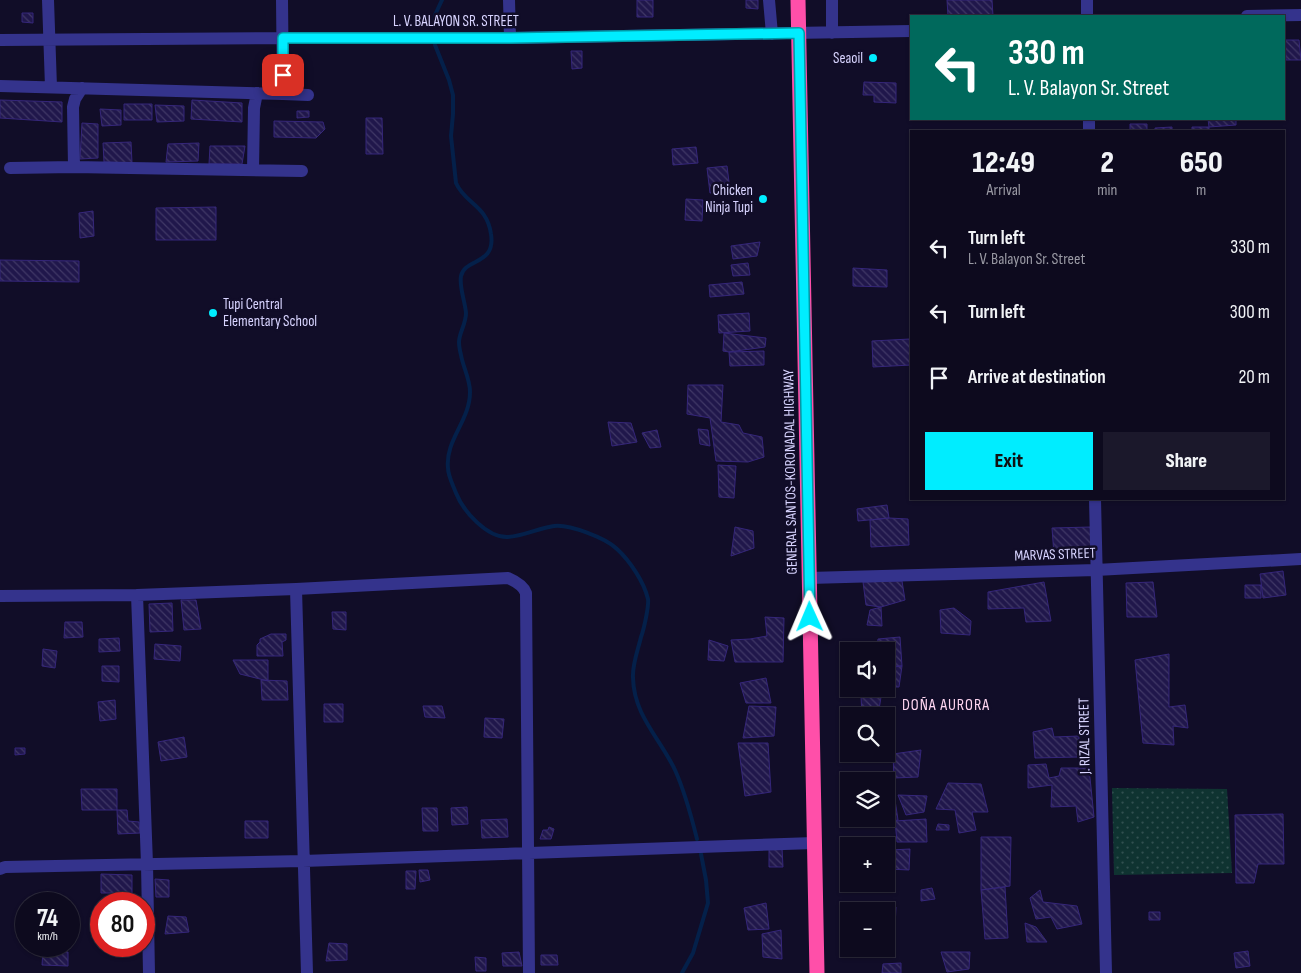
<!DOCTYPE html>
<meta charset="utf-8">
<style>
:root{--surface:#0d0a1e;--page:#1b182b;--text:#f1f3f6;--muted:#9a9aa4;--line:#2d2b3c;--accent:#00edff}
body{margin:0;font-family:"Sofia Sans Condensed",sans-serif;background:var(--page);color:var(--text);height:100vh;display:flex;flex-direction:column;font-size:19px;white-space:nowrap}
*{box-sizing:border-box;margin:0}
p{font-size:16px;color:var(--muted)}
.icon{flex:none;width:28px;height:28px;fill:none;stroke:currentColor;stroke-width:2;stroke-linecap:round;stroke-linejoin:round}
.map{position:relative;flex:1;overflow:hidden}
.side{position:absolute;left:910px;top:130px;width:375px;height:370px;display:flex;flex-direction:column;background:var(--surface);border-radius:0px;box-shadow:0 1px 4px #0004,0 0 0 1px var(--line)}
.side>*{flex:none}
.banner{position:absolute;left:910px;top:15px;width:375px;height:105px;border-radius:0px;box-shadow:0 1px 4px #0004,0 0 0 1px var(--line);background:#00695c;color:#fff;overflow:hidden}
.buttons{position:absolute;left:840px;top:642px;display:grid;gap:10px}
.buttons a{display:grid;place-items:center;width:55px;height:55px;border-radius:0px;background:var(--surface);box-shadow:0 1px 4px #0004,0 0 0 1px var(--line);font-size:25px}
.speed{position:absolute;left:15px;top:892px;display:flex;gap:10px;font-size:25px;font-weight:700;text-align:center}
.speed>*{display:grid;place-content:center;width:65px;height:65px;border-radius:50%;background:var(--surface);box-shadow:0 1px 4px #0004,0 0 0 1px var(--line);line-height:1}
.speed small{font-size:12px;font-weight:400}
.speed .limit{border:8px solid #d22;background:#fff;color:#111}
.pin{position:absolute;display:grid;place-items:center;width:42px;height:42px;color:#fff;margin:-21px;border-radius:10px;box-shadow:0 2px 8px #0006}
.me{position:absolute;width:55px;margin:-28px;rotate:359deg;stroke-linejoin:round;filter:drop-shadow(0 0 4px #0008)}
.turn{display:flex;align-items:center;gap:18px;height:105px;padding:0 15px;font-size:22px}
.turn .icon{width:65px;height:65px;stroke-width:2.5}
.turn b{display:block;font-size:35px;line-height:42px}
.eta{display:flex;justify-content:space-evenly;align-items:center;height:85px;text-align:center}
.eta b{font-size:30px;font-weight:800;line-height:35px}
.primary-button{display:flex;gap:10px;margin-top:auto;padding:10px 15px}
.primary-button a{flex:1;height:58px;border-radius:0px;background:var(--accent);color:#111;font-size:20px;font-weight:800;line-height:58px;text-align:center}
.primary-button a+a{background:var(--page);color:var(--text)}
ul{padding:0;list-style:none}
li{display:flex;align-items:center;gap:15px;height:65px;padding:0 15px}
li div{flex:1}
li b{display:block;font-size:19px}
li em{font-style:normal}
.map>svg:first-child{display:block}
</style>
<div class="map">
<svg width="1301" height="973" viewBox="0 0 1301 973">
<defs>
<pattern id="grass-dots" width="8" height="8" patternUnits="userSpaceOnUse" patternTransform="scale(1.25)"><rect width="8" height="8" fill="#0f3331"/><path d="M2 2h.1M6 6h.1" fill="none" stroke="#315050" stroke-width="1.8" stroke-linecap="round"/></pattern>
<pattern id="building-back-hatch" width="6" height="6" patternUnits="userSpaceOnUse" patternTransform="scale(1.25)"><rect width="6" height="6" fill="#20174b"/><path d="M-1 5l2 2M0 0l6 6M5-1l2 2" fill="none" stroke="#403866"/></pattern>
</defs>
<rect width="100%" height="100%" fill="#110d28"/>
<path fill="url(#grass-dots)" d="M1112,788L1227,789L1232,873L1114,875Z"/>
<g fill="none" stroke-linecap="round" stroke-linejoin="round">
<path stroke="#04204a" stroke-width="4" d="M433,26L435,15L442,0
M435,45L449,80L453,95V114L451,136L456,183C465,204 487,205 491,234C496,265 465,258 461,276C459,287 465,301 466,313C466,324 459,333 459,342C459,346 460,351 461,355C463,367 470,379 470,392C470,421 445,440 448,468C448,476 453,485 456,493C463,511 487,538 508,537C524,536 539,528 554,526C569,524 606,538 617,549C630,561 644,582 648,599C649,606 644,629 641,637C638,650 632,665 633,678C634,716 660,738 675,770C685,792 691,815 697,839
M682,973L693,953L708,903L706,880L701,854"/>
</g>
<path fill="url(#building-back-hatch)" stroke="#35267a" d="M637,0H653V17H637Z
M746,0H758V9L746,8Z
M947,0H992L993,16H948Z
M22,13H33V23L22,22Z
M1285,40H1299L1301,60H1286Z
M571,51H582V68L572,69Z
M864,82L896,83V103L874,102V95H863Z
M0,100L62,102V122L0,118Z
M192,100L242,103V122L191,119Z
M124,104H152V120H124Z
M155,105L184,106V121L157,122Z
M100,109L121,110V125L102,126Z
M297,111H309V117L297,118Z
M366,118H382L383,154H366Z
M1208,119H1236V125L1209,127Z
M274,121L323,122L325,129L316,138L274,137Z
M82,123L98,124V158L80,159Z
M1130,124H1147V131H1130Z
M1172,127V131H1155V128Z
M1192,127H1209V131H1192Z
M131,142L132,163L104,162L103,143Z
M199,143L198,161L166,162L168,144Z
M210,146H245L242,164H209Z
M696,147L698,163L673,165L672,149Z
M727,166L730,190L710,193L707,168Z
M686,199L703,200L702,221L685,220Z
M216,207V240H156V208Z
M93,211L94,236L80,238L79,213Z
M760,242L757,256L733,259L731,246Z
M0,260L79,261V282L0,281Z
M748,263L750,275L733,276L731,265Z
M853,268L887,270V287L853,286Z
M742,282L744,294L710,297L709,285Z
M749,313L750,331L719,333L718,315Z
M724,333L766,338L765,347L729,352L723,351Z
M910,339L911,365L873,367L872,341Z
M764,351V365L730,366L729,352Z
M688,385H723L721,422L739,425L743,433L762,437L764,457L748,462L716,461L710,418L687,414Z
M608,422L631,423L637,442L612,446Z
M698,429L708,430L710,446L700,444Z
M657,430L661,447L650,448L642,433Z
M718,465L736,466L734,498L719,497Z
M887,505L889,518L858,521L857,509Z
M889,518L908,519L909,545L871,547L870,520Z
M735,527L753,531L754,548L731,556Z
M1091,527L1092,553L1054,555L1052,528Z
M1283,571L1286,595L1263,598L1260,574Z
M902,581L905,600L881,607L866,605L863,582Z
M1044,582L1051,621L1026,622L1024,608L988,609V592Z
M1153,582L1157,617H1127L1126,583Z
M1245,585H1261V598H1245Z
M181,600H196L201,629L184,630Z
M172,603L173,631L150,632L149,604Z
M881,607L882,626L867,625L870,610Z
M954,608L971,621L970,635L941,633L940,610Z
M332,612H346V630L333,629Z
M765,617L784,618L783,662H735L731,640L750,639L767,636Z
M65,622H82L83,637L64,638Z
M271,634H286V640L282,642L283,656H257V645L260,642V639Z
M900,637L902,666H886V651H877L878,639Z
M119,638L120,651L99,652V639Z
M709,640L728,646L724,661L708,660Z
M155,644L181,646L180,661L154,659Z
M43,649L57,651L55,668L42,666Z
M1169,654V707L1185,705L1188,728L1173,726L1174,745L1143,743L1135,660Z
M233,660H268V681L240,674Z
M102,666H119V682L102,681Z
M902,666L899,687H886V668Z
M766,678L771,703H746L740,683Z
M261,680L287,681L288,700H262Z
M861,696L881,697L878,716H862Z
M115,700L116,719L100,721L98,702Z
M324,704H343V722H324Z
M423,706H442L445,718L425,717Z
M749,706L776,707L774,736L743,738Z
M485,718L504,719L502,738L484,737Z
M1052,728L1054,737L1079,736L1078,757L1035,758L1033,732Z
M184,737L187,757L161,761L158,742Z
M738,743H768L771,792L745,796Z
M15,748H25V754L15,755Z
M921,750L918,777L894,778L893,754Z
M1046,764L1049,778L1059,776L1061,768H1089L1094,817L1078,822L1076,806L1051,807L1052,785L1028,788V765Z
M948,783L981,784L988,812H972L976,830L959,833L955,810L936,809Z
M81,789H117V810H82Z
M898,795L927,796L924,812L906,815Z
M895,800L898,820L878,825L866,821V819H886V801Z
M467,807L468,824L452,825L451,808Z
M422,808H437L438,831H423Z
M117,810H127L128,821L139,822L140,833L118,834Z
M1283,814L1284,864H1258L1254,883H1236L1235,815Z
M507,819L508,837L482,838L481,820Z
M926,819L927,842H897L895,821Z
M245,821H268V838H245Z
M938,824L949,825V830H936Z
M549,827L554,829L551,839H540L543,830H548Z
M981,837H1011L1010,886L981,890Z
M769,848H782L783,867H769Z
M910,849L909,870L888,869L891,850Z
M419,870H428L430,880L420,882Z
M406,871H416L415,889H406Z
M101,874L132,875V893H101Z
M155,879L169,880V897H156Z
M1005,887L1008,938L985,939L981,890Z
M932,888L935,899L921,901V890Z
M1040,890L1043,902L1077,906L1082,924L1057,929L1051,917L1036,919L1030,898Z
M766,903L769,929L748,930L744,908Z
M874,906L896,907L895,927L886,926V911H874Z
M1149,912H1160V920H1149Z
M168,916L186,917L189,932L165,934Z
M1025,923L1036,927L1047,942H1027Z
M781,930L782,959L763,957L762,934Z
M329,943L347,944V960L326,961Z
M43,951L68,952V966L42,965Z
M1248,951L1250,966L1236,968L1234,953Z
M519,952L522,966H503L502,953Z
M941,952H970L969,969L947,972Z
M541,955H557L558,965H541Z
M475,957L486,958V971H476Z
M901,963V973H882L883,964Z"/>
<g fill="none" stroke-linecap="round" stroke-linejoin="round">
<path stroke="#34338c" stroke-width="12" d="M48,0L51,87
M509,0L510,38
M769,0L772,34
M832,0V33
M1087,0V16
M1247,16L1301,15
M0,40L283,38H510L911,31
M0,86L283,94L282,0
M283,94L308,95
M1089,119V131
M74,167L73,107L75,99L82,88
M10,168L74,167L302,171
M253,170L254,108L257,93
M1095,499L1106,973
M809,578L1096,570L1301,559
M296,589L307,973
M137,595L147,864L149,973
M0,596L137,595L296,589L508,578C515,581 523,585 526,593L529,973
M0,869L5,867L303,861L814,843"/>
<path stroke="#ff4fa9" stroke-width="15" d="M798,0L817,973"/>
</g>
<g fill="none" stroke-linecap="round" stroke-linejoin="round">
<g stroke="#009aa6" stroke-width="12">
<path id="route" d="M283,75V38H510L799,33L810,617"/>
</g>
<use href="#route" stroke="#00edff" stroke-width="9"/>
</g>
<g fill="#00edff" stroke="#110d28" stroke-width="2">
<circle cx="873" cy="58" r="5"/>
<circle cx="763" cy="199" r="5"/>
<circle cx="213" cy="313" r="5"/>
</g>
<g text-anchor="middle" stroke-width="5" stroke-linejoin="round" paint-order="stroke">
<g font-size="15" fill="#d8d4ff" stroke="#110d28">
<text x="456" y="26">L. V. BALAYON SR. STREET</text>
<text transform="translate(790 472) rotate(-91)" y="5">GENERAL SANTOS-KORONADAL HIGHWAY</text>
<text transform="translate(1055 554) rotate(-2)" y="5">MARVAS STREET</text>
<text transform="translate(1084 736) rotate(-91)" y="5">J. RIZAL STREET</text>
</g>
<g font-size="15" fill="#d8d4ff" stroke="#110d28" text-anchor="end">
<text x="863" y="63">Seaoil</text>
<text x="753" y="195">Chicken<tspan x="753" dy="17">Ninja Tupi</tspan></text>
<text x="223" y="309" text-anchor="start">Tupi Central<tspan x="223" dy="17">Elementary School</tspan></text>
</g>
<g font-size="16" letter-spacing="1" fill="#ffd6f1" stroke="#110d28">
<text x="946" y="710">DOÑA AURORA</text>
</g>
</g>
</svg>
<div class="buttons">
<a><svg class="icon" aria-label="sound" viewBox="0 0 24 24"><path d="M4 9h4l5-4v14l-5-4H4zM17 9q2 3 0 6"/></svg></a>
<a><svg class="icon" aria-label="search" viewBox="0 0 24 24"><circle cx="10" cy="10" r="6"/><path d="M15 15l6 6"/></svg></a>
<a><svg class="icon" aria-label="layers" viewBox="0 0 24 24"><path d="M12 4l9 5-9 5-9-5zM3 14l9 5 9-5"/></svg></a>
<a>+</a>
<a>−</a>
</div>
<div class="speed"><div>74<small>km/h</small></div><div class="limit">80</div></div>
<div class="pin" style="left:283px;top:75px;background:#d93025"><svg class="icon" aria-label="arrive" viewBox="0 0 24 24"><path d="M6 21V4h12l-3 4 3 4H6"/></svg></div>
<svg class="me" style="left:810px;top:617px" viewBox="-20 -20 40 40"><path d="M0-17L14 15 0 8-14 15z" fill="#00edff" stroke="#fff" stroke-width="4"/></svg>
<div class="banner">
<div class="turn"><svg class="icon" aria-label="left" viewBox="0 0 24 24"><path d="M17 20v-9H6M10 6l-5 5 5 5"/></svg><div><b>330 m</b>L. V. Balayon Sr. Street</div></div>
</div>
<section class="side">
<div class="eta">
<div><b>12:49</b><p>Arrival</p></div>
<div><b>2</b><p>min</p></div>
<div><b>650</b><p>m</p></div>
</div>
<ul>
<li><svg class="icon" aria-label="left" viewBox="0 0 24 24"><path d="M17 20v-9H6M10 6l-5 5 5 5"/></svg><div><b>Turn left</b><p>L. V. Balayon Sr. Street</p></div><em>330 m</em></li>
<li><svg class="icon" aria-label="left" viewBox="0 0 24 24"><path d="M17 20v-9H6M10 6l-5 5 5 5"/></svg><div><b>Turn left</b></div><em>300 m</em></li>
<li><svg class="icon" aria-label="arrive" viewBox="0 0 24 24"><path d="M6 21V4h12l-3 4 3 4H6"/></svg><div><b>Arrive at destination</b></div><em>20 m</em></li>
</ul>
<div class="primary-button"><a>Exit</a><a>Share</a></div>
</section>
</div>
